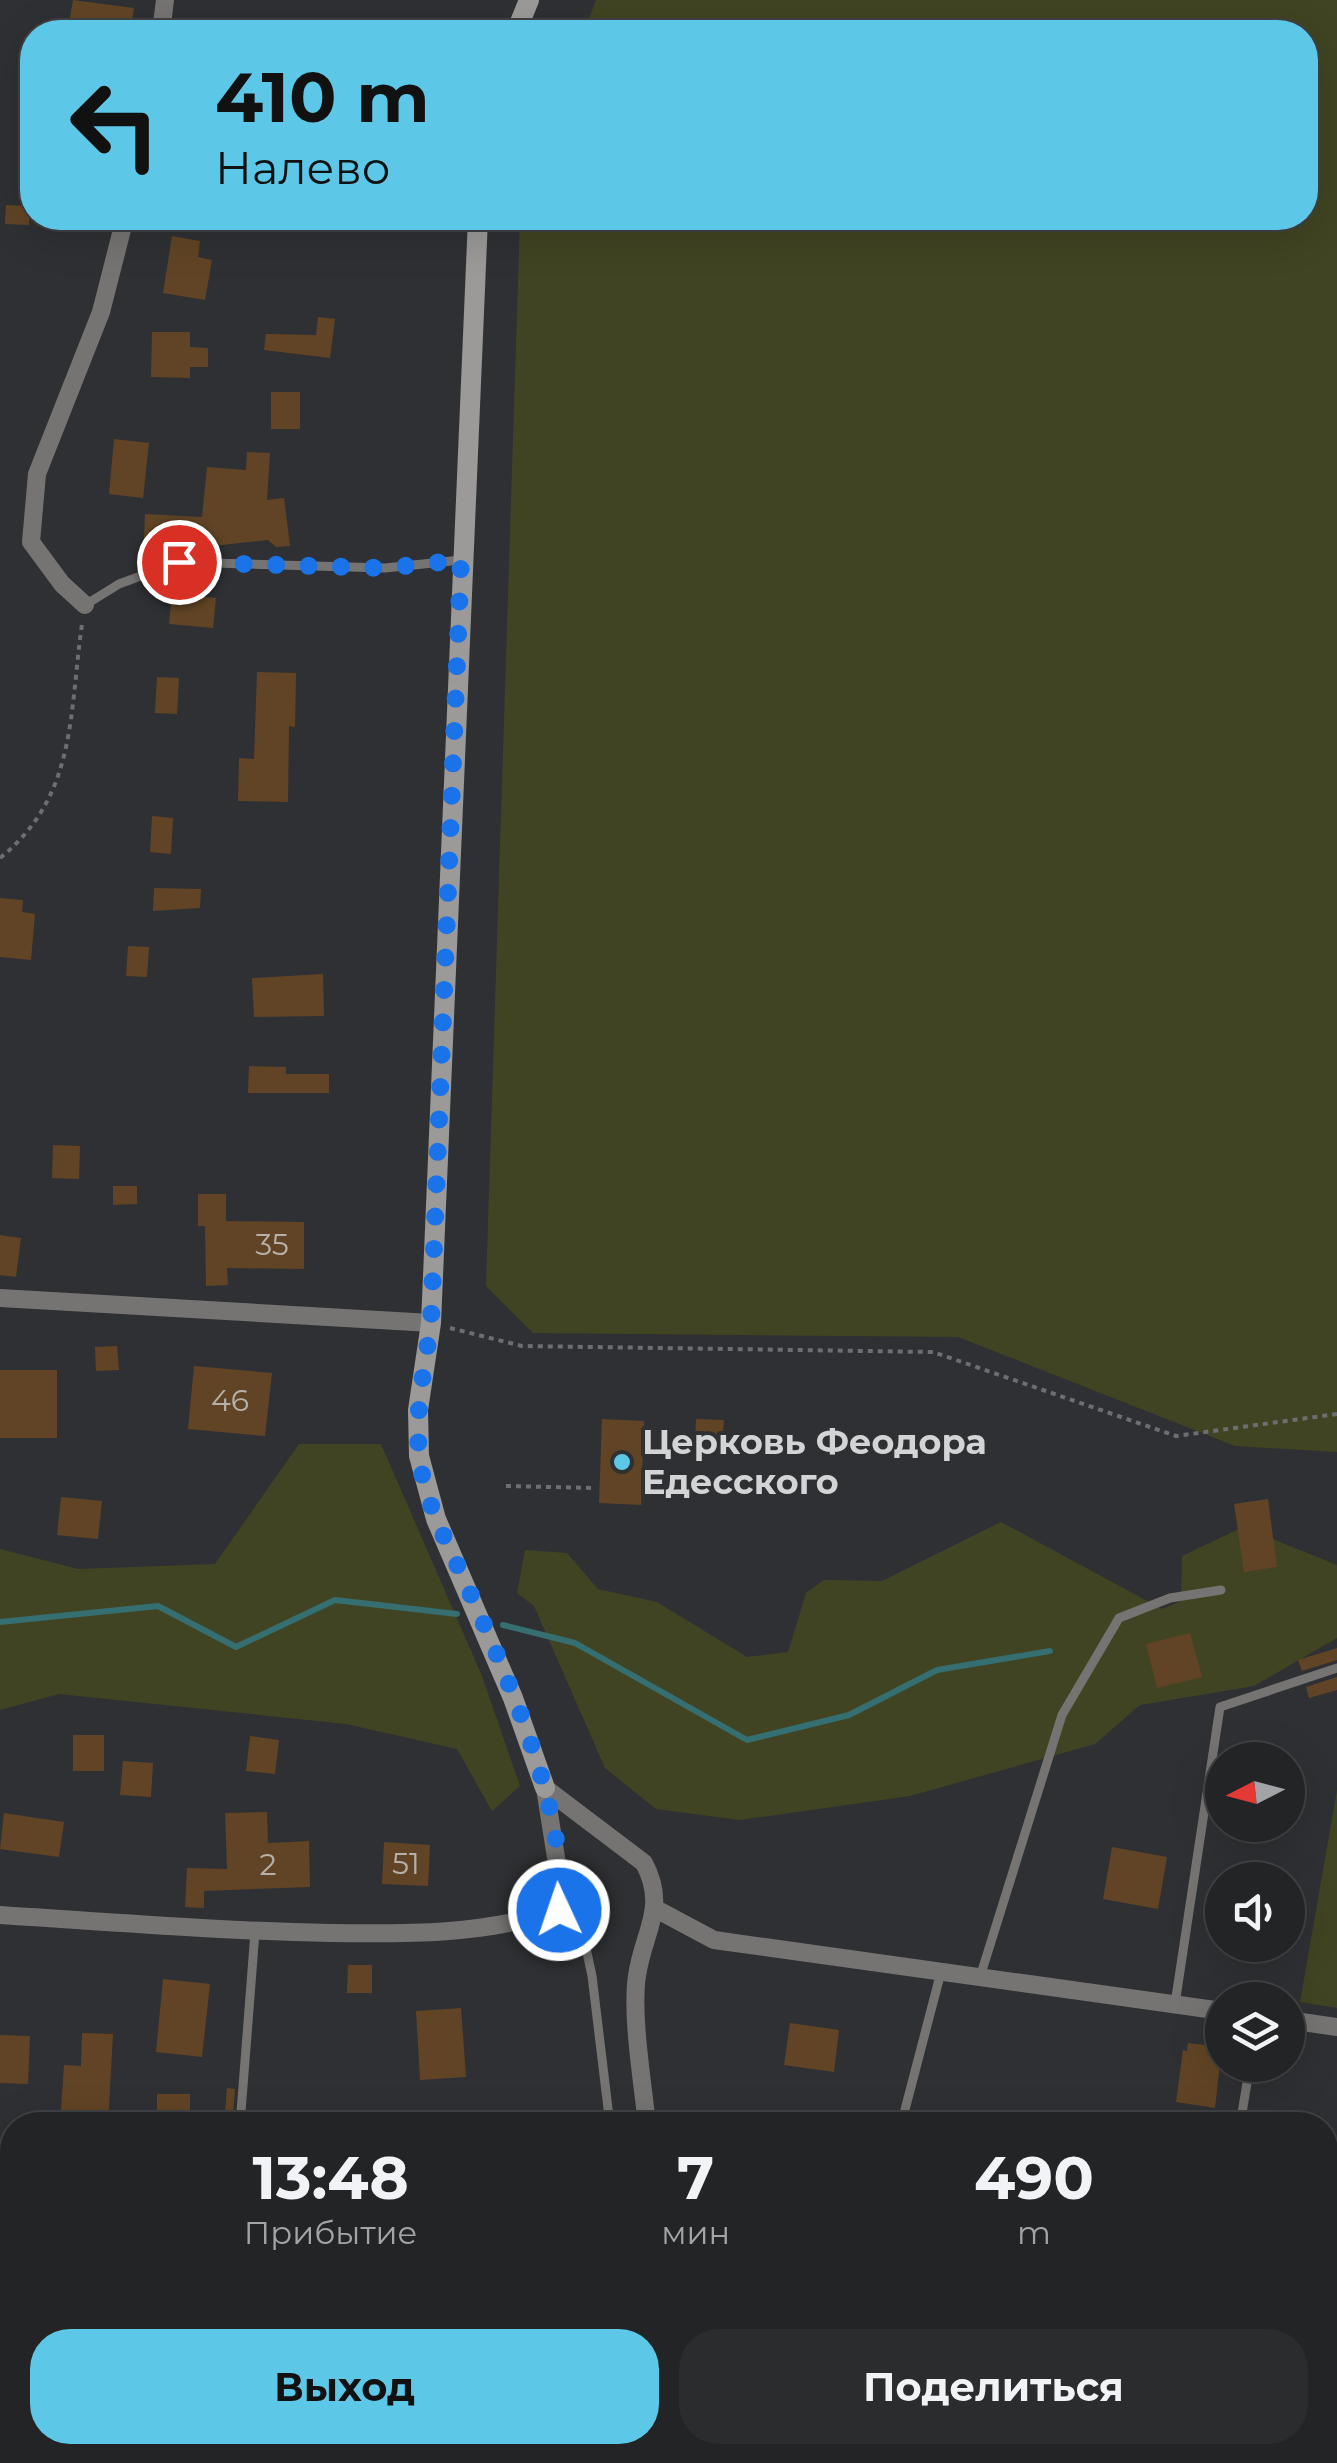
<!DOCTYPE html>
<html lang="ru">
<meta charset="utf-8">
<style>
:root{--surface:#232426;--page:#2b2c2e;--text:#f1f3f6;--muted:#a3a4a7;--line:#404143;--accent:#5dc7e8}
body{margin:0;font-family:Montserrat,sans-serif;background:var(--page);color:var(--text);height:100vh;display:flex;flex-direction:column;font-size:38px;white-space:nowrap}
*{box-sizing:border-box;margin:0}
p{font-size:32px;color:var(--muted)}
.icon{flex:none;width:55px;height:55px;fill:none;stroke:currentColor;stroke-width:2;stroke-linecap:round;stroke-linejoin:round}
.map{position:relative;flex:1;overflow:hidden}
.details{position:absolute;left:0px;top:2112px;width:1338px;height:352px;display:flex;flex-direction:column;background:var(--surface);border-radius:40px 40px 0 0;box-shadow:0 10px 40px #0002,0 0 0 2px var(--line)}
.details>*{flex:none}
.top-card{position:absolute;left:20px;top:20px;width:1298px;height:210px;border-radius:40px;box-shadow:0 10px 40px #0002,0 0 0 2px var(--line);background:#5dc7e8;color:#111;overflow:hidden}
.needle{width:65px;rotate:264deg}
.fabs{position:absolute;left:1205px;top:1742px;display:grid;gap:20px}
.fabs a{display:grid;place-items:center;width:100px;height:100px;border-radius:50%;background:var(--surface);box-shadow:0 10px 40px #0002,0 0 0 2px var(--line);font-size:50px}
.pin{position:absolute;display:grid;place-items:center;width:85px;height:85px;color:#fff;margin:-42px;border:5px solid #fff;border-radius:50%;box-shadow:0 2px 10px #0007}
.me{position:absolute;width:110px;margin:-55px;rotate:357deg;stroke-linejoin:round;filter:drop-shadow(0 0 8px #0008)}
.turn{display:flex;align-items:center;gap:35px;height:210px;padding:0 30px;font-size:45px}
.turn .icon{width:130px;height:130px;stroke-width:2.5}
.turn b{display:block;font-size:70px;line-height:85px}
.eta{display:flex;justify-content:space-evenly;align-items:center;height:170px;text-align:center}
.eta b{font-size:60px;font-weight:700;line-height:70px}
.primary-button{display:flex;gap:20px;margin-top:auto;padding:20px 30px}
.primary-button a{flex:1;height:115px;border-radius:40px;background:var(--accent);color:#111;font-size:40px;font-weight:700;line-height:115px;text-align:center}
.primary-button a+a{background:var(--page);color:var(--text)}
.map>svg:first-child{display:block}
</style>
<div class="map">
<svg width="1337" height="2463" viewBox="0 0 1337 2463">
<rect width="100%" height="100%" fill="#2f3033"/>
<path fill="#414422" d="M596,0H1337V1452L1235,1446L958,1337L533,1333L486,1286L520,218H1305V32H584Z
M299,1444H381L482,1676L520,1786L492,1811L457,1749L346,1724L59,1694L0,1710V1549L78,1569L215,1564Z
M1001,1522L1162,1609L1181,1601L1182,1556L1243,1527L1337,1565V1638L1254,1686L1140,1705L1095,1744L910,1796L740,1820L656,1809L605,1768L534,1606L517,1593L525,1550L567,1553L598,1589L657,1602L747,1657L788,1652L806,1593L824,1580L882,1581Z
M1337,1790V2008L1300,2002Z"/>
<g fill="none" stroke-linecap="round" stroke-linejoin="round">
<path stroke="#356f71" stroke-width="6" d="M0,1622L158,1606L236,1647L335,1600L457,1614
M503,1625L575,1643L747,1740L849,1715L937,1670L1050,1651"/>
</g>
<path fill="#614425" d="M73,0L134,8L130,32H81L82,26L69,23Z
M6,205L30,206L29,225L5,224Z
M172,236L200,241L198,257L212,260L205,300L163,293Z
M318,317L335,319L330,358L264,350L266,334L316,335Z
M152,332H190V347L208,348V367H190V378L151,377Z
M271,392H300V429H271Z
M114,439L149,443L143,498L109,494Z
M247,452L270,453L267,500L284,498L290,546L276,547L268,540L222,545L144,539L145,514L202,517L207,467L246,470Z
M172,593L216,598L213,628L169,624Z
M257,672L296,673L295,727L289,726L288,802L238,801L239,758L254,759Z
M157,677L179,678L177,714L155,713Z
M152,816L173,818L171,854L150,852Z
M154,888L201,889L200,908L153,911Z
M0,898L23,900L22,912L35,914L31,960L0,957Z
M128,946L149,947L147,977L126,976Z
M323,974L324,1016L254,1017L252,978Z
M249,1066L286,1067V1074H329V1093H248Z
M53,1145L80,1146L79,1179L52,1178Z
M113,1186H137V1204L113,1205Z
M198,1194H226V1221L304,1222V1269L227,1268L228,1285L206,1286L205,1226H198Z
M0,1235L21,1238L16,1277L0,1275Z
M117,1346L119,1370L96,1371L95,1347Z
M194,1366L272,1373L265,1436L188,1429Z
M0,1370H57V1438H0Z
M602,1419L644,1421L641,1505L599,1503Z
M696,1419L724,1420L722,1445L695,1444Z
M61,1497L102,1501L98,1539L57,1535Z
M1268,1499L1277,1567L1244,1572L1234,1504Z
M1190,1633L1202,1677L1157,1688L1146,1644Z
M1337,1648V1660L1302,1671L1298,1660Z
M1337,1677V1690L1309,1698L1306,1687Z
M73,1735H104V1771H73Z
M250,1736L279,1740L275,1774L246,1771Z
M123,1761L153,1763L151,1797L120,1795Z
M267,1812L268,1843L309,1841L310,1887L204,1891V1908L185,1907L187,1868L227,1869L225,1813Z
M4,1813L64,1822L59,1857L0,1849Z
M384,1842L430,1845L428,1886L382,1884Z
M1112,1847L1167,1857L1158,1909L1103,1899Z
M348,1965H372V1993H347Z
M163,1979L210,1984L202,2057L156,2052Z
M461,2008L466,2077L420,2080L416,2011Z
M790,2023L839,2030L834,2072L784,2065Z
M82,2033L113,2034L108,2125H60L64,2065L81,2066Z
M0,2035L30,2036L28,2084L0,2083Z
M1188,2043L1222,2047L1215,2108L1176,2102L1183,2050L1187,2051Z
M227,2088L235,2089L232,2125H224Z
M157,2094H190V2125H157Z"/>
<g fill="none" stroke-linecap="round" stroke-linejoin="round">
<path stroke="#6d6e71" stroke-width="4" stroke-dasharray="5 5" stroke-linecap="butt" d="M0,858C77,796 69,714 82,624
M450,1328L522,1346L933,1352L1176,1436L1337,1414
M506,1486L595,1488"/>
<path stroke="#757473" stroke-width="9" d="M85,605L119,584L179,562L385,568L461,560
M559,1910L583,1934L592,1976L610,2125
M980,1977L1062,1715L1119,1618L1170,1598L1221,1590
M1175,2004L1220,1707L1337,1668
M240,2125L255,1932
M901,2125L941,1972
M1240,2125L1250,2065
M650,2452L651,2463
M816,2453V2452
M214,2463L215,2452
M1183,2463L1185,2452"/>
<path stroke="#757473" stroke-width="18" d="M161,32L165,0
M85,605L62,584L31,542L37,474L101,312L125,218
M0,1298L431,1323
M545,1788L644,1863C668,1908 643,1932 637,1976C631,2015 643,2084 647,2125
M656,1909L714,1940L1222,2011
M0,1915C110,1922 220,1931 331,1933C409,1934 483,1935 559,1910L561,1889L545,1788
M1288,2020L1337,2027
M700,2452L701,2463"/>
<path stroke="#9b9a98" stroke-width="20" d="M516,32L529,0
M478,218L431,1323L418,1410L419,1456L436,1519L513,1698L545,1788"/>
</g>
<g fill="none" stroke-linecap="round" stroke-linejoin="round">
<path stroke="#1a73e8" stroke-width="18" stroke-dasharray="0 32.4" d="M179,562L385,568L461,560L431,1323C425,1366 415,1409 419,1452C422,1496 444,1536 462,1575C502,1664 570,1813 559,1910"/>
</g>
<circle fill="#5dc7e8" stroke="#2f3033" stroke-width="4" cx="622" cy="1462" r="10"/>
<g text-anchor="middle" stroke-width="8" stroke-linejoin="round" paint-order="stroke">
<g font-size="30" fill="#b6b0aa">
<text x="272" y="1255">35</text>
<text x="230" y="1411">46</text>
<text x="406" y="1874">51</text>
<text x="268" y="1875">2</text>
</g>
<g font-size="35" font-weight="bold" fill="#d3d4d6" stroke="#2f3033" text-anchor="start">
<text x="642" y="1454">Церковь Феодора<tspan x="642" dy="40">Едесского</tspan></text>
</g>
</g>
</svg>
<div class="fabs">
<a><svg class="needle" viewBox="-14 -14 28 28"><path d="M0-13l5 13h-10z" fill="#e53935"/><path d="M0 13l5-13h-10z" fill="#a3a4a7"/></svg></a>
<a><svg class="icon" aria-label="sound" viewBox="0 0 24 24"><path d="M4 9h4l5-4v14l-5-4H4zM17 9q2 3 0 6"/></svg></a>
<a><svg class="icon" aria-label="layers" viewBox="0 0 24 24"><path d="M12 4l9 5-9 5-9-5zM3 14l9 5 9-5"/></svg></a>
</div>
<div class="pin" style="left:179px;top:562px;background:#d93025"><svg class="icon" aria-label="arrive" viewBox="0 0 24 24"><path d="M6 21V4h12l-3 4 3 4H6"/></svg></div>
<svg class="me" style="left:559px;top:1910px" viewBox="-20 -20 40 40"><circle r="17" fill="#1a73e8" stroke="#fff" stroke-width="3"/><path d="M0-11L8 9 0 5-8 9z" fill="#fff"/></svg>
<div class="top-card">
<div class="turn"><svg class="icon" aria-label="left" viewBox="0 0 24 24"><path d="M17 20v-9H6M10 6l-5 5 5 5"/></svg><div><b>410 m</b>Налево</div></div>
</div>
<section class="details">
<div class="eta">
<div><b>13:48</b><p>Прибытие</p></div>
<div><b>7</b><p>мин</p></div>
<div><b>490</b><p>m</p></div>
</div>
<div class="primary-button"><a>Выход</a><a>Поделиться</a></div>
</section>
</div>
